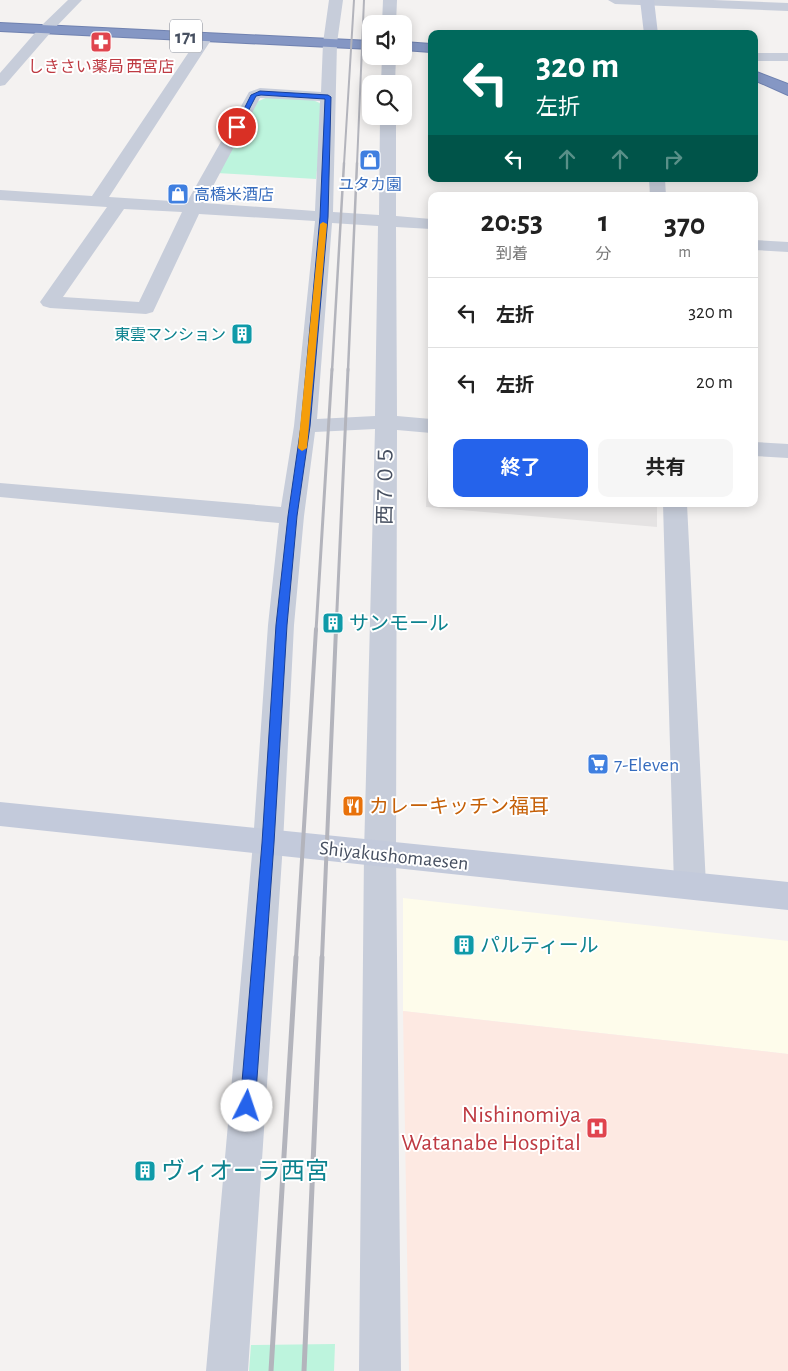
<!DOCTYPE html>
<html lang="ja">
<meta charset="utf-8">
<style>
:root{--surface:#fff;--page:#f6f6f6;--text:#222;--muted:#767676;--line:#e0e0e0;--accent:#2563eb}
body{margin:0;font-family:"Alegreya Sans","Noto Sans JP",sans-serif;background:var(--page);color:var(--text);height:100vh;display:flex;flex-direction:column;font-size:19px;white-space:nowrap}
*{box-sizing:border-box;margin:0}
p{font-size:16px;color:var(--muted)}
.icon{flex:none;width:28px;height:28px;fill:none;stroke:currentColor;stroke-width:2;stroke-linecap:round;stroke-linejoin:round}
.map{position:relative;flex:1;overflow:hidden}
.panel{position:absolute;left:428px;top:192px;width:330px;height:315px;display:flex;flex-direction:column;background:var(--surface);border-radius:10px;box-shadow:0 2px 12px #0003}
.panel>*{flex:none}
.top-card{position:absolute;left:428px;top:30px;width:330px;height:152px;border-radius:10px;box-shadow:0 2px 12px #0003;background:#00695c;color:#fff;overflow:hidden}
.controls{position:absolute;left:362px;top:15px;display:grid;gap:10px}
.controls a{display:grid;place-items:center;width:50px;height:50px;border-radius:10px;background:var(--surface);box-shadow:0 2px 12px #0003;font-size:25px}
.pin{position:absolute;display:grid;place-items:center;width:42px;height:42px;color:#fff;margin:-21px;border:2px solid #fff;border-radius:50%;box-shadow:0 1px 5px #0007}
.me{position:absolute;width:55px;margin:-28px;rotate:4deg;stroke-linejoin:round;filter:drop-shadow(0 0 4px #0008)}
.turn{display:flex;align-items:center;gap:18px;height:105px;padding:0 25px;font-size:22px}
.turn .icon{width:65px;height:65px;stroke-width:2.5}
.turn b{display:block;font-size:35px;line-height:42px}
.lanes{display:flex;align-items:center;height:48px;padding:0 25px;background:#0003;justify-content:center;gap:25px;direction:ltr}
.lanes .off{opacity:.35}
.eta{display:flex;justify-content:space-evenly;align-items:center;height:85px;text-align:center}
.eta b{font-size:30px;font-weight:700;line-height:35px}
.primary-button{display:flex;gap:10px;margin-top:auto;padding:10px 25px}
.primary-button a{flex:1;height:58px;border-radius:10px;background:var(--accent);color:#fff;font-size:20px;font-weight:700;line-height:58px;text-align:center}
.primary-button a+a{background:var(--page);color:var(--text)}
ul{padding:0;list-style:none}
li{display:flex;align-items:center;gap:15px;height:70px;padding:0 25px;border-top:1px solid var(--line)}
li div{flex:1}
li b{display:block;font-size:19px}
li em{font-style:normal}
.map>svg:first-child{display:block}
</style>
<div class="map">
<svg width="788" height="1371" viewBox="0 0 788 1371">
<rect width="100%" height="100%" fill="#f4f2f1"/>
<path fill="#fefceb" d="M403,898L788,941V1054L403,1011Z"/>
<path fill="#e5e3e3" d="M429,434H431V504H657V527L426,507Z"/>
<path fill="#fde9e2" d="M403,1011L788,1054V1371H409Z"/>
<path fill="#bdf4dd" d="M268,97L313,100L324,105L316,179L217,173L254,103Z
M335,1344L334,1371H249L251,1345Z"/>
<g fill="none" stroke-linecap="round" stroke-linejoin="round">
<g stroke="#7082b0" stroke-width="2">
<path id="highway" d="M0,23L371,41V49L0,31Z
M404,42L431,44V52L404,50Z
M754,71L788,84V95L754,80Z"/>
</g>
<path fill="#c7cdda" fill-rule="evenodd" d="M68,0H82L51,32L5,85L0,86V73L41,26Z
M329,0H343L337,43L333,212L379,215L380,116H396V216L431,219V229L396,227L397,416L431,419V433L397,430L396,853L401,1371H359L364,853L375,429L315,432L304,516L294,625L283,843L248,1371H206L253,843L268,625L279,523L0,497V483L281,507L294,426L315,221L199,214L153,312L146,314L50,308L43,306L40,302L107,207L0,200V190L92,196L201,34L206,33L213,37L109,197L187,202L249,92L260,88L321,92L323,43ZM260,98L320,101L315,211L204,203ZM124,209L182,212L139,302L63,297ZM332,223L378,226L375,416L317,419Z
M383,0H397L396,24H382Z
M608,0H713L788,3V11L615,4Z
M754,53H788V61H754Z
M382,56H396L395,84H381Z
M649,179H665L666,196H650Z
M754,240L788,242V252L754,250Z
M754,442L788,444V458L754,456Z
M663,504H687L706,885L701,895L690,899L679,895L674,885Z"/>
<path fill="#c3cadb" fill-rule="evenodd" d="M640,0H654L658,34H644Z
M0,802L788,882V910L0,826Z"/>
<use href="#highway" fill="#8597c4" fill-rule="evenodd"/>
<path stroke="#b3b4bc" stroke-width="2" d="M344,164L354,0
M357,164L364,0"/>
<path stroke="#b3b4bc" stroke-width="2.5" d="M332,371L344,163
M348,371L357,163"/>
<path stroke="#b3b4bc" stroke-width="3" d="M316,631L332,369
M336,631L348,369"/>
<path stroke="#b3b4bc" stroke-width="4" d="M296,958L316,629
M322,958L336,629"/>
<path stroke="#b3b4bc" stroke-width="5" d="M271,1371L296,957
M304,1371L322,957"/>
</g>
<path fill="#2563eb" stroke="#184099" d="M260,91L328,95L331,97L328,217L310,426L297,516L287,625L274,843L255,1106L253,1111L247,1113L242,1111L240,1106L262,843L276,625L288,516L301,426L320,217L325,99L261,95L256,96L239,129H234L251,95Z"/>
<path fill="#f59e0b" d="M323,222L327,224L307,448L302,451L298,448L320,224Z"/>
<defs>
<g id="pharmacy-square" transform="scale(1.125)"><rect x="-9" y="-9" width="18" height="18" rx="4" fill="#e0444e" stroke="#fff"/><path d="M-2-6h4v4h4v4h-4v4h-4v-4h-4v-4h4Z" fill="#fff"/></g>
<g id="shop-square" transform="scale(1.125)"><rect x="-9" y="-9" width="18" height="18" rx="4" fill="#3f7fe0" stroke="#fff"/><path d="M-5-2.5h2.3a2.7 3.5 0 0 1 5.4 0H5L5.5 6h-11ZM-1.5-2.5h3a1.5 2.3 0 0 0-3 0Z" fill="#fff"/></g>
<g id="building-square" transform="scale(1.125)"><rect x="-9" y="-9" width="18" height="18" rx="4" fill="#0f9aa8" stroke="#fff"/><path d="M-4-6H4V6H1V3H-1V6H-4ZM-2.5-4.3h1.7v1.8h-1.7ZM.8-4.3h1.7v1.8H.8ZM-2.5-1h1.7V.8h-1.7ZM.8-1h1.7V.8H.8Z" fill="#fff"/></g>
<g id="supermarket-square" transform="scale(1.125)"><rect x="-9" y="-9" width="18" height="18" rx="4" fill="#3f7fe0" stroke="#fff"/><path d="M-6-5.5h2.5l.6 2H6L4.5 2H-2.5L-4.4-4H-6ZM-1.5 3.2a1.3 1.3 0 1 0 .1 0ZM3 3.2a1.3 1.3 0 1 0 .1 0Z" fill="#fff"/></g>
<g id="restaurant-square" transform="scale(1.125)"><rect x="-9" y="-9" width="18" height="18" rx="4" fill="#e8710a" stroke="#fff"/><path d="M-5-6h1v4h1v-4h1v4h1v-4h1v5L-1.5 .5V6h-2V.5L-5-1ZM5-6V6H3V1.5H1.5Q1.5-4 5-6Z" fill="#fff"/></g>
<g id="hospital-square" transform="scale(1.125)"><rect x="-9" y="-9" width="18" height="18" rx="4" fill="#e0444e" stroke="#fff"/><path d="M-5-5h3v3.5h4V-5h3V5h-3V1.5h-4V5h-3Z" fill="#fff"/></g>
</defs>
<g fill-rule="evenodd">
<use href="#pharmacy-square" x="101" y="42"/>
<use href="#shop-square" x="370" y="160"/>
<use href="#shop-square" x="178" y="194"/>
<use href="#building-square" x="242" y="334"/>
<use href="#building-square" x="333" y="623"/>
<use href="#supermarket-square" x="598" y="764"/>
<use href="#restaurant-square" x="353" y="806"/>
<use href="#building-square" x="464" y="945"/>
<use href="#hospital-square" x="597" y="1128"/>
<use href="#building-square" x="145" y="1171"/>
</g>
<g text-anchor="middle" stroke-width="4" stroke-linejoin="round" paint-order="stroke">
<g font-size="16" fill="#be3a42" stroke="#fff">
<text x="101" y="72">しきさい薬局 西宮店</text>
</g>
<g font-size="16" fill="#366cbe" stroke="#fff">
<text x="370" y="190">ユタカ園</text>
<text x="194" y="200" text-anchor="start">高橋米酒店</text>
</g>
<g font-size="16" fill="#0d838f" stroke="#fff" text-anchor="end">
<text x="226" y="340">東雲マンション</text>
</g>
<rect fill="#fff" stroke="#7e8490" stroke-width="1" x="170" y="19.5" width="32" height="33" rx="4"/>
<g font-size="19" font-weight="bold" fill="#475061">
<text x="186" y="43">171</text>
</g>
<g font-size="20" fill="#475061" stroke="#fff">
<text transform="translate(385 485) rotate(-89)" y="7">西７０５</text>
<text transform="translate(394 855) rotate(6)" y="7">Shiyakushomaesen</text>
</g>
<g font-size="20" fill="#0d838f" stroke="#fff" text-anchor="start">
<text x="349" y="630">サンモール</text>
<text x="480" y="952">パルティール</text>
</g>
<g font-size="20" fill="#366cbe" stroke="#fff" text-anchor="start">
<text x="614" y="771">7-Eleven</text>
</g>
<g font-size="20" fill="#c56008" stroke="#fff" text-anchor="start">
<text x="369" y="813">カレーキッチン福耳</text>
</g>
<g font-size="24" fill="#be3a42" stroke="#fff" text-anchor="end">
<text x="581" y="1122">Nishinomiya<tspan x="581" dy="28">Watanabe Hospital</tspan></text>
</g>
<g font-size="24" fill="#0d838f" stroke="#fff" text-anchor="start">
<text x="161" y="1179">ヴィオーラ西宮</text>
</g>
</g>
</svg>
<div class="controls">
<a><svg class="icon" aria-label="sound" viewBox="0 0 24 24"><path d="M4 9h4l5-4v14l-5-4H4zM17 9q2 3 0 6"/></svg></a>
<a><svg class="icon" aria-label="search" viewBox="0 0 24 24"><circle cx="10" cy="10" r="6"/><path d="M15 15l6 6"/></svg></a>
</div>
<div class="pin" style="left:237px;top:127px;background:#d93025"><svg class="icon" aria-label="arrive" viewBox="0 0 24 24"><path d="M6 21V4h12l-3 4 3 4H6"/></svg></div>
<svg class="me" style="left:247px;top:1106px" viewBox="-20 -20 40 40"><circle r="19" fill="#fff"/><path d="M0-13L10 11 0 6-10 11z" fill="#2563eb"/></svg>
<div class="top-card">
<div class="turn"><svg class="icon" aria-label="left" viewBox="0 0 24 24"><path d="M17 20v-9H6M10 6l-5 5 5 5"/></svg><div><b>320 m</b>左折</div></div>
<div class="lanes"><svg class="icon" aria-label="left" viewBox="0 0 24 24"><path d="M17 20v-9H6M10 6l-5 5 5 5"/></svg><svg class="icon off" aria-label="ahead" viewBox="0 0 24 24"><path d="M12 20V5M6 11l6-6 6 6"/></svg><svg class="icon off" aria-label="ahead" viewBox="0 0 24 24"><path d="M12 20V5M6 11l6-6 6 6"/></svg><svg class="icon off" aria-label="right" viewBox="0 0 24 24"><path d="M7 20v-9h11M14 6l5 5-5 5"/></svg></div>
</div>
<section class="panel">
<div class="eta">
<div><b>20:53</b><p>到着</p></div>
<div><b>1</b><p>分</p></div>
<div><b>370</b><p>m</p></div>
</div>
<ul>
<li><svg class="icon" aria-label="left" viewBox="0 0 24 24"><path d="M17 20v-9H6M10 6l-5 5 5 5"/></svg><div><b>左折</b></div><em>320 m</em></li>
<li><svg class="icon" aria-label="left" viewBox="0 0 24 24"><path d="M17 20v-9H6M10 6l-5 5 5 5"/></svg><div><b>左折</b></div><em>20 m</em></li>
</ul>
<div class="primary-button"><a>終了</a><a>共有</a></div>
</section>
</div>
